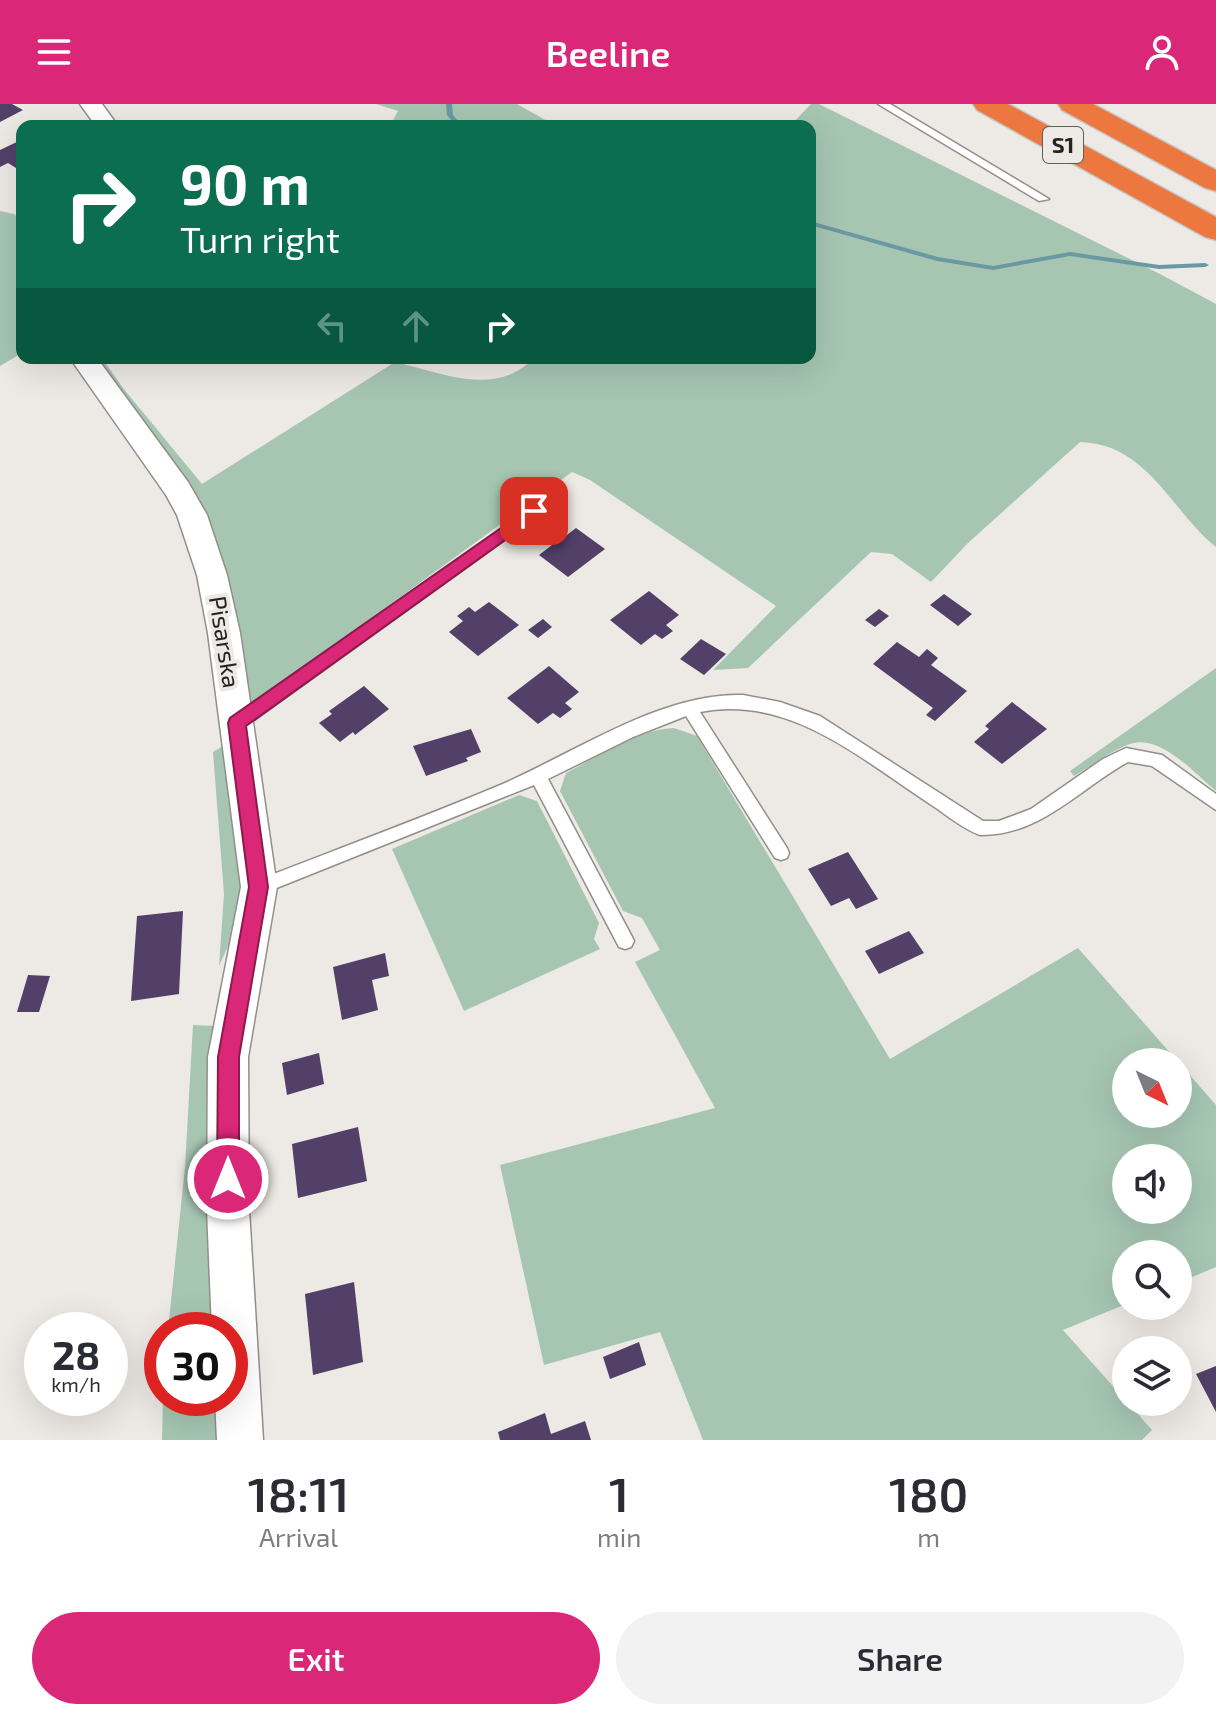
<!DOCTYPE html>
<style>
:root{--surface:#fff;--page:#f2f2f3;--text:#2b2b33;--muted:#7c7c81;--accent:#db2777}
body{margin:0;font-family:"Exo 2",sans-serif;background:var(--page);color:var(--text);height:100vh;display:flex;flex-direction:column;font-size:30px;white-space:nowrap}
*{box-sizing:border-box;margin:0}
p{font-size:26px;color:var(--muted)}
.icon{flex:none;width:44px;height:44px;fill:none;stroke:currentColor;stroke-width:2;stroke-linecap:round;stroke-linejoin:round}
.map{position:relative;height:1336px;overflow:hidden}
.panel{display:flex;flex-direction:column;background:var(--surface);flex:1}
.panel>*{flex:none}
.hud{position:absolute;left:16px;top:16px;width:800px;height:244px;border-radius:16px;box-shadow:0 8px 32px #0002;background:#0b6e4f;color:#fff;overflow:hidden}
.needle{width:52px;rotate:137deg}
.tools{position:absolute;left:1112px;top:944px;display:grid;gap:16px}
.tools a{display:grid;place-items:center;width:80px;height:80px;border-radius:50%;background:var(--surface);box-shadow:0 8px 32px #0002;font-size:40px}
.speed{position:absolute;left:24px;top:1208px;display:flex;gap:16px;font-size:40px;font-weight:700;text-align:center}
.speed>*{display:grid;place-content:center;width:104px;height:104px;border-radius:50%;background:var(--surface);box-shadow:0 8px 32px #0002;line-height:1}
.speed small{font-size:20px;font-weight:400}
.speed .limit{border:12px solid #d22;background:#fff;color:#111}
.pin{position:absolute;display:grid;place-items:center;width:68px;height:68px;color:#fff;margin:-34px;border-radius:16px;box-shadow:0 4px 12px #0006}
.me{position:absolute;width:88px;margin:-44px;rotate:0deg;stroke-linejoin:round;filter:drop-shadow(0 0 6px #0008)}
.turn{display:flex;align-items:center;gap:28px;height:168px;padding:0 32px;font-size:36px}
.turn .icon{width:104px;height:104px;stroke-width:2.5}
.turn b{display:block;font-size:56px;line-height:68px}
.lanes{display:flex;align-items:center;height:76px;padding:0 32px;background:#0003;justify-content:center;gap:40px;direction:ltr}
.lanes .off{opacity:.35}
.eta{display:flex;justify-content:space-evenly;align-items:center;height:136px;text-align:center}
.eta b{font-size:48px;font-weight:600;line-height:56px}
.button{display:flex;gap:16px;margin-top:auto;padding:16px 32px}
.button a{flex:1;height:92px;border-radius:48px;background:var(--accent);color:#fff;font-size:32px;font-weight:600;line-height:92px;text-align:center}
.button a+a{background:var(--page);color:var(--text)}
header{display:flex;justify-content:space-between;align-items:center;height:104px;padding:0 32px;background:var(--accent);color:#fff;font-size:36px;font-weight:600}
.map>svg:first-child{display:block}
</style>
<header><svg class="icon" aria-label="menu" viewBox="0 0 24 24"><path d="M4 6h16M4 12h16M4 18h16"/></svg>Beeline<svg class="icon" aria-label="person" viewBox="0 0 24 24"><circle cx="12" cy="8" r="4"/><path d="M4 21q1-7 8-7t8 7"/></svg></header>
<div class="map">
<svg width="1216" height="1336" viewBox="0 0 1216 1336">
<rect width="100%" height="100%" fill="#ede9e4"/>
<path fill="#a6c6b2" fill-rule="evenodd" d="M376,0H517L556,22H390L398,7Z
M811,0H819L1160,170L1216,200V443C1170,406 1148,340 1080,338L968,439L931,478L892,450L871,448L748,564L713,566L776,502L590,376L572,368L252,601L245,585L221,468L92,254H102L123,284L202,380L395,258C443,269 495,294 534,254H810V22H790Z
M0,107L14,110L22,117V249L0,262Z
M1216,564V687C1195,670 1160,629 1130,640C1110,647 1092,662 1074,672L1070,667Z
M674,624L697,632L890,955L1078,844L1216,1001V1163L1178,1179V1150H1126V1200L1063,1226L1152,1326L1142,1336H703L660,1228L544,1261L500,1061L715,1004L635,858L660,846L642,814L623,807L560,687L566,669C599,652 636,626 674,624ZM1126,958H1178V1010H1126ZM1126,1054H1178V1106H1126Z
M226,640L244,789L242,811L219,862L224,790L213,648Z
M519,691L537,697L599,819L594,835L600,845L464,907L392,745Z
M193,921L215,922L218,1226H168L185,1063Z
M163,1294H222L225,1336H162Z"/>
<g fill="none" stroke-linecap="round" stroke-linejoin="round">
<path fill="#6a99a2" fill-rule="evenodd" d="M446,0H452L453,11L462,22H456L447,11Z
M810,117L938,153L993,162L1070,148L1159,161L1205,159L1209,161L1205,163L1159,165L1070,152L993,166L937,157L810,121Z"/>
</g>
<path fill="#524069" d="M0,0H12L23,6L0,18Z
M21,36L22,61L16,64L8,59L0,63V46Z
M576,424L605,445L568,473L539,451L552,441L547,437L557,429L563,434Z
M649,487L679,511L666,521L673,527L662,535L655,530L641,541L610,516Z
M944,490L972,510L958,522L930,501Z
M489,498L519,521L478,552L449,528L463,517L457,512L469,503L475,508Z
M879,505L889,512L875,523L865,516Z
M543,515L552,523L538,534L528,526Z
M701,535L726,550L704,571L680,555Z
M897,538L919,553L927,545L938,554L931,561L967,587L935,617L926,611L933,604L873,560Z
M549,562L579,588L565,599L572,605L560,614L553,609L538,620L507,594Z
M364,582L389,605L355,631L353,628L340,638L319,619L332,610L329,607Z
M1012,598L1047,625L1002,660L974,638L989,625L985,622Z
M471,625L481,648L466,654L468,657L426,672L413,642Z
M848,748L878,795L856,805L849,794L831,802L808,765Z
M183,807L179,890L131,897L137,812Z
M909,827L924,849L879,870L865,847Z
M385,849L389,872L372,876L378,906L342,916L333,863Z
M28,871L50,872L39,908H17Z
M319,949L324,980L287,991L282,959Z
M358,1023L367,1077L298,1094L292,1040Z
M354,1178L363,1258L313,1271L305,1190Z
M639,1238L646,1261L610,1275L603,1253Z
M1216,1262V1308L1196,1270Z
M545,1309L551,1330L585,1317L591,1336H500L498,1328Z"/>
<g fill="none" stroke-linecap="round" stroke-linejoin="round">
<g stroke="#928f8a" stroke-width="3">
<path id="lane" d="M878,0H890L1049,95L1039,97Z
M534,402L541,407L539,411L243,624H231L229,619L231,614Z
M743,591L780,598L820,612L983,717H999L1031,705L1103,655L1126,644L1162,651L1216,690V706L1152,662L1128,658C1079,685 1040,732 980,731C963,725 948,712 933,702C862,656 790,590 700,608L787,744L789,749L787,754L781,756L775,754L686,612L633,633L548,675L631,831L634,837L631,843L625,845L619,843L534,681L259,791L253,788L251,783L253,778C335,746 417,716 498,682C573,650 661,588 743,591Z"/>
</g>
<g stroke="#928f8a" stroke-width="3">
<path id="street" d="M80,0H102L118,22H96Z
M70,254H97L188,378L207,411L227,471L240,529L277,783L248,953L249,1105L263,1336H217L215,1294H230V1226H212L207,1105L208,953L241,783L208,529L197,471L177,411L166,391Z"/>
</g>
<g stroke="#c6c6c5" stroke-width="3">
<path id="highway" d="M973,0H1008L1216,113V136L1205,133L977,6Z
M1058,0H1093L1216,66V87L1205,84L1062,6Z"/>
</g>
<use href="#lane" fill="#fff" fill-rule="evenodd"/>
<use href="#street" fill="#fff" fill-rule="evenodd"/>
<use href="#highway" fill="#ec783f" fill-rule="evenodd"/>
</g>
<path fill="#db2777" stroke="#8e194d" stroke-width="2" d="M534,401L540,403V411L246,622L268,783L239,953V1075L236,1083L228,1086L221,1083L217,1075L218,953L249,783L228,619L230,614Z"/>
<g text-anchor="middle" stroke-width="8" stroke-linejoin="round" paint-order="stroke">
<rect fill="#ede9e4" stroke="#605e5c" stroke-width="2" x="1043" y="23" width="40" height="36" rx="6"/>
<g font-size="22" font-weight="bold" fill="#242321">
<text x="1063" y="49">S1</text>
</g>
<g font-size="24" fill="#242321" stroke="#ede9e4">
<text transform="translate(224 538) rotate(81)" y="8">Pisarska</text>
</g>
</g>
</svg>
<div class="tools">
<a><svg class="needle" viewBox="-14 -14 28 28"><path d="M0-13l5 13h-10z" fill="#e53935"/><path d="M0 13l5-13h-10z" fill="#7c7c81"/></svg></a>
<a><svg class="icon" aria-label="sound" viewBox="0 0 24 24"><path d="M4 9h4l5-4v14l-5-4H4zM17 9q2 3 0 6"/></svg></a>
<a><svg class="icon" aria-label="search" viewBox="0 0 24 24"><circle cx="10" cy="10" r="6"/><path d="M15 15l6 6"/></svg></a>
<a><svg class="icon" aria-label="layers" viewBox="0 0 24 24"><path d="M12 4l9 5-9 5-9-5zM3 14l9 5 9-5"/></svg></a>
</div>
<div class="speed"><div>28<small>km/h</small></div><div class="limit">30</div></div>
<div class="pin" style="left:534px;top:407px;background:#d93025"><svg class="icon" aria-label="arrive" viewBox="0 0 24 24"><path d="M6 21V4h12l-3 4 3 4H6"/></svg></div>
<svg class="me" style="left:228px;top:1075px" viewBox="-20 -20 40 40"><circle r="17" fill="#db2777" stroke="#fff" stroke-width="3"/><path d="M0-11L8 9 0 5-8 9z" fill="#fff"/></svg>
<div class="hud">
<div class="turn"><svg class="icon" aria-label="right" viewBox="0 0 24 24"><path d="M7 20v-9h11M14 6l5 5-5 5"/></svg><div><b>90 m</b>Turn right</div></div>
<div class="lanes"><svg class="icon off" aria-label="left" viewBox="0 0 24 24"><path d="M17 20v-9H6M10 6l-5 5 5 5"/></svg><svg class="icon off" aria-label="ahead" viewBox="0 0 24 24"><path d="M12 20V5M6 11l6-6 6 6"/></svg><svg class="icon" aria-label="right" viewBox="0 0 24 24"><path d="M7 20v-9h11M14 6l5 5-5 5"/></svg></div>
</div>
</div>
<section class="panel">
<div class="eta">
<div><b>18:11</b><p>Arrival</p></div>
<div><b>1</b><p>min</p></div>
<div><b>180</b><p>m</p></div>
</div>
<div class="button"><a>Exit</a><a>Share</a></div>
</section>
